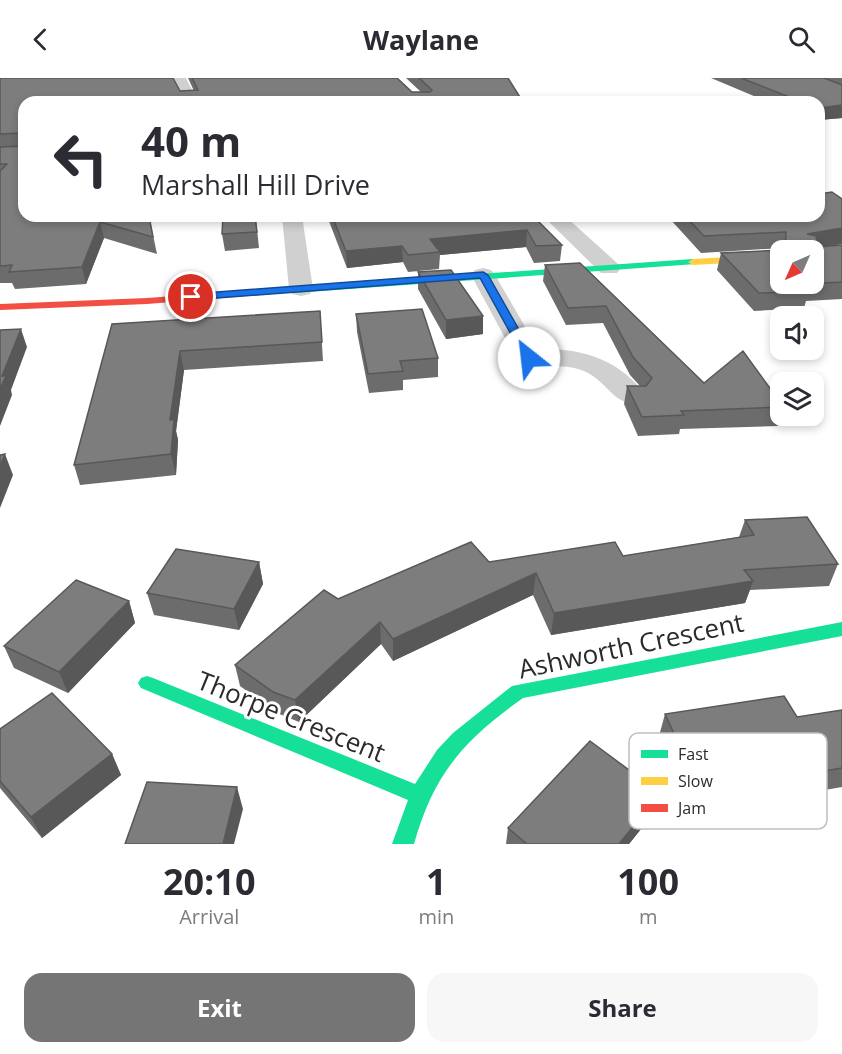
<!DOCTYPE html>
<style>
:root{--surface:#fff;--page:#f7f7f7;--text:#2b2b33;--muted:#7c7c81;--accent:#757575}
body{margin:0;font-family:"Open Sans",sans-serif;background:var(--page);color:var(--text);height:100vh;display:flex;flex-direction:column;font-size:22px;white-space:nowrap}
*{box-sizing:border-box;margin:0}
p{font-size:20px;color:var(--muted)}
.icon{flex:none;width:33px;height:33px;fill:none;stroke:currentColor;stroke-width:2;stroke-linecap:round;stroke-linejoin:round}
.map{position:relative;height:766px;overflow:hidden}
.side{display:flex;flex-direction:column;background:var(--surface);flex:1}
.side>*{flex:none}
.guide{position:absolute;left:18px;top:18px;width:807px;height:126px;border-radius:18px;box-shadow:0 3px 9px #0003;background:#fff;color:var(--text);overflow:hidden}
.needle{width:39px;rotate:225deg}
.buttons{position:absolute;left:770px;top:162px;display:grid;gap:12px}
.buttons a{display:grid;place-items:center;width:54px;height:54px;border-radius:12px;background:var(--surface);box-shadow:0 3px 9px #0003;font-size:30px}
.pin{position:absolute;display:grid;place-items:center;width:51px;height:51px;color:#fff;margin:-26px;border:3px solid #fff;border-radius:50%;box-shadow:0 2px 6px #0007}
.me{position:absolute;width:66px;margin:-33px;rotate:331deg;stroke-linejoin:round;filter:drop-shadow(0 0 4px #0008)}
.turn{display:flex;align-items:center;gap:21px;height:126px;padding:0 24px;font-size:27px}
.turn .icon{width:78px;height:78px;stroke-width:2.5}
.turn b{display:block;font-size:42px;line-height:51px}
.eta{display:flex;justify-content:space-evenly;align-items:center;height:102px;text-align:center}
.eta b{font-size:36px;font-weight:700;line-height:42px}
.cta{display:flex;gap:12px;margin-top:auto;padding:12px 24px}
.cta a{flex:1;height:69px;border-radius:18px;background:var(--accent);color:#fff;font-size:24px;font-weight:700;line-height:69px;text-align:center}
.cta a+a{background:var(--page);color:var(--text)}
header{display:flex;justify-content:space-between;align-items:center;height:78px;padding:0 24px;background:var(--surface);font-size:27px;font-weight:700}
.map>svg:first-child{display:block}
</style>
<header><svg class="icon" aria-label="back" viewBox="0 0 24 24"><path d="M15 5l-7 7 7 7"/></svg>Waylane<svg class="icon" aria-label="search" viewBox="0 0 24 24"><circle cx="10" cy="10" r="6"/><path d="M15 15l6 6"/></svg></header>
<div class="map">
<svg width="842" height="766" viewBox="0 0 842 766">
<rect width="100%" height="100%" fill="#fff"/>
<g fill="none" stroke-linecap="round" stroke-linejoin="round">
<path fill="#d0d0d0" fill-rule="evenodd" d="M172,0H186L198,24H184Z
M282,138H302L313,211L310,216L301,218L292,216L289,211Z
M543,138H565L617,185L621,190L617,195H601Z
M483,190L491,192L495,197L538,271C582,270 620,281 646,318L642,324C616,331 609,306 588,295C566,283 542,292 519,286L471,197L475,192Z"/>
<path fill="#16e098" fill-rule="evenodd" d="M693,181L698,184L696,186L294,215L289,212L294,209Z
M842,544V558L523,620C464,662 434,695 414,766H392L408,722L141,610L138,605L141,600L147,598L153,600L415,706L437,672L453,655L512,608Z"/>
<path fill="#ffcf43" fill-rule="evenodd" d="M780,176V182L693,187L688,184L693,181Z"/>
<path fill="#f24e42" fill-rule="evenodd" d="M294,209L299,212L298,214L147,226L0,232V226L147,220Z"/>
</g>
<path fill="#6c6c6c" d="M0,0L180,13H194L188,0H397L412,14H421L406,0H508L523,24H24L149,138L157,176L104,160L86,206L15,211L12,205H0Z
M711,0H842V40L819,42V24H768Z
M223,138H259V142H256L259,170L225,173L222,156Z
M327,138H533L562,167L560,183L534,185L526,169L440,177L439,191L408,194L403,184L347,190Z
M670,138H819L842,166L827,168L842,167V221L806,223L804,230L754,233L717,192L721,175L781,172L782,170L701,175L670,141Z
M580,185L704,305L780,324V338H781L778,348L680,351L679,356L638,358L624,326L627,308H640L630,297L603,245L566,247L543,203L545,187Z
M418,194L483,256L446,261L418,211Z
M320,233L323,283L184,292L176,353L178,362L176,397L80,407L74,387L112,246Z
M356,236L438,280V299L403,302V312L369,315L357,254Z
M745,442L838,486L829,508L750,512L745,525L551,557L533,517L393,583L381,566L299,644L277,635L240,608L235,587L338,521L489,484L623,478L739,459Z
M259,484L263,506L239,552L154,537L147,515Z
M129,523L135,545L68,615L14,590L4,568Z
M842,632V709L694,735L659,658L665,636L797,639Z
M0,651L112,676L121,697L42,760L0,710Z
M653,736L629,766H506L508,750Z"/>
<path fill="#585858" d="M842,27V40L819,42V30Z
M100,144L104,160L86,206L82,189Z
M842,150V166L802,172L807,156Z
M527,152L526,169L440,177V174L430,161Z
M402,168L403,184L347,190L346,173Z
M483,238V256L446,261V242Z
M21,251L27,269L11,312L12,317L0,348V311L2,298Z
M180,273L184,292L176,353L178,362L176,397L171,376L170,342Z
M5,376L13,397L0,430V388Z
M259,484L263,506L239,552L234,531Z
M536,495L533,517L393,583V561Z
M753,503L745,525L551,557L554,535Z
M129,523L135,545L68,615L59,594Z
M380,544L381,566L299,644L295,622Z
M112,676L121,697L42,760L31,739Z
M237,709L243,731L234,766H223Z
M660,715L653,736L629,766H619Z"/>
<path fill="#7d7d7d" stroke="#585858" stroke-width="1.5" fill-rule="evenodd" d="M0,0H173L180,13L198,12L192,0H397L412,14H430L432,12L419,0H508L523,24H24V138H149L153,159L100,144L82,189L9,194L12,187L0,188V93L7,86H0V69L22,68V55L0,56Z
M741,0H824L842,7V27L819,30V24H802Z
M832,114L842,121V150L807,156L816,158L818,169L842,167V204L803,206L809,213L759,215L721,175L785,172L786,154L704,158L685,138H819V116ZM780,172H813V206H780Z
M223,138H255L257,154L222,156Z
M332,138H533L562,167L536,168L527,152L430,161L440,174L408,177L402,168L346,173Z
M580,185L704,305L743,273L780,324V329L681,333L684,337L642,339L627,308H646L652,300L633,279L606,228L568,230L545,187Z
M451,192L483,238L446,242L418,194Z
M422,231L438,280L400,283L403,293L368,296L356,236Z
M320,233L322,264L180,273L170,342H174L171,376L74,387L112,246Z
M21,251L2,298H6L0,311V252Z
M5,376L0,388V377Z
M807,439L838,486L744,492L753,503L554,535L536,495L393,561L380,544L295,622L273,614L235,587L324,512L338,521L471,464L489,484L615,464L623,478L754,457L745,442Z
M176,471L259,484L234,531L147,515Z
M76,502L129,523L59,594L4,568Z
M52,615L112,676L31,739L0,703V651Z
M784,618L797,639L842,632V690L701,714L665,636Z
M590,663L660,715L619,766H527L508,750Z
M147,704L237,709L223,766H125Z"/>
<path fill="#1a73e8" stroke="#114b97" stroke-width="1.5" d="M483,194L488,197L535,280L533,283L524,280L480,200L191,222L186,219L191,216Z"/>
<g text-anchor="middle" stroke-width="6" stroke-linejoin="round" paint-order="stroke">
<g font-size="26" fill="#2b2b2b" stroke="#fff">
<text transform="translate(631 568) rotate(-12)" y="9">Ashworth Crescent</text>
<text transform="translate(291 639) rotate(22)" y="9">Thorpe Crescent</text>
</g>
</g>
<rect x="629" y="655" width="198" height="96" rx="9" fill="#fff" stroke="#bfbfbf" stroke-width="1.5"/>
<rect x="641" y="672" width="27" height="8" fill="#16e098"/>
<rect x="641" y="699" width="27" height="8" fill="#ffcf43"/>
<rect x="641" y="726" width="27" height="8" fill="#f24e42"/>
<g font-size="16" fill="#2b2b2b">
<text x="678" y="682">Fast</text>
<text x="678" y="709">Slow</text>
<text x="678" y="736">Jam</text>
</g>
</svg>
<div class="buttons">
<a><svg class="needle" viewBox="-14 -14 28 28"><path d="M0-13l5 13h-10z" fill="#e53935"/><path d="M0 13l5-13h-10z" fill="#7c7c81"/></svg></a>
<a><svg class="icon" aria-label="sound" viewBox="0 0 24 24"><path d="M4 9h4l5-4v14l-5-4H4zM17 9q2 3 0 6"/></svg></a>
<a><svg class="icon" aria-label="layers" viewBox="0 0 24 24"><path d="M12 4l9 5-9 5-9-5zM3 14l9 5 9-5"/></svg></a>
</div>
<div class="pin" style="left:191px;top:219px;background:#d93025"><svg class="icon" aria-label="arrive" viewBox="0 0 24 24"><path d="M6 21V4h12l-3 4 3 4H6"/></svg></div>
<svg class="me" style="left:529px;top:280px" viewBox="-20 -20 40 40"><circle r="19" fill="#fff"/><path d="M0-13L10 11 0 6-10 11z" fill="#1a73e8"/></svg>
<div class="guide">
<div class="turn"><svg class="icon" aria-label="left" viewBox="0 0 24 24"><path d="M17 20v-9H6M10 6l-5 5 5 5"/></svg><div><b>40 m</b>Marshall Hill Drive</div></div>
</div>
</div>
<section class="side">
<div class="eta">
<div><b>20:10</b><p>Arrival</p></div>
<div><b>1</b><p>min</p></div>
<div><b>100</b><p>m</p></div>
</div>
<div class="cta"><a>Exit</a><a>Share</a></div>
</section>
